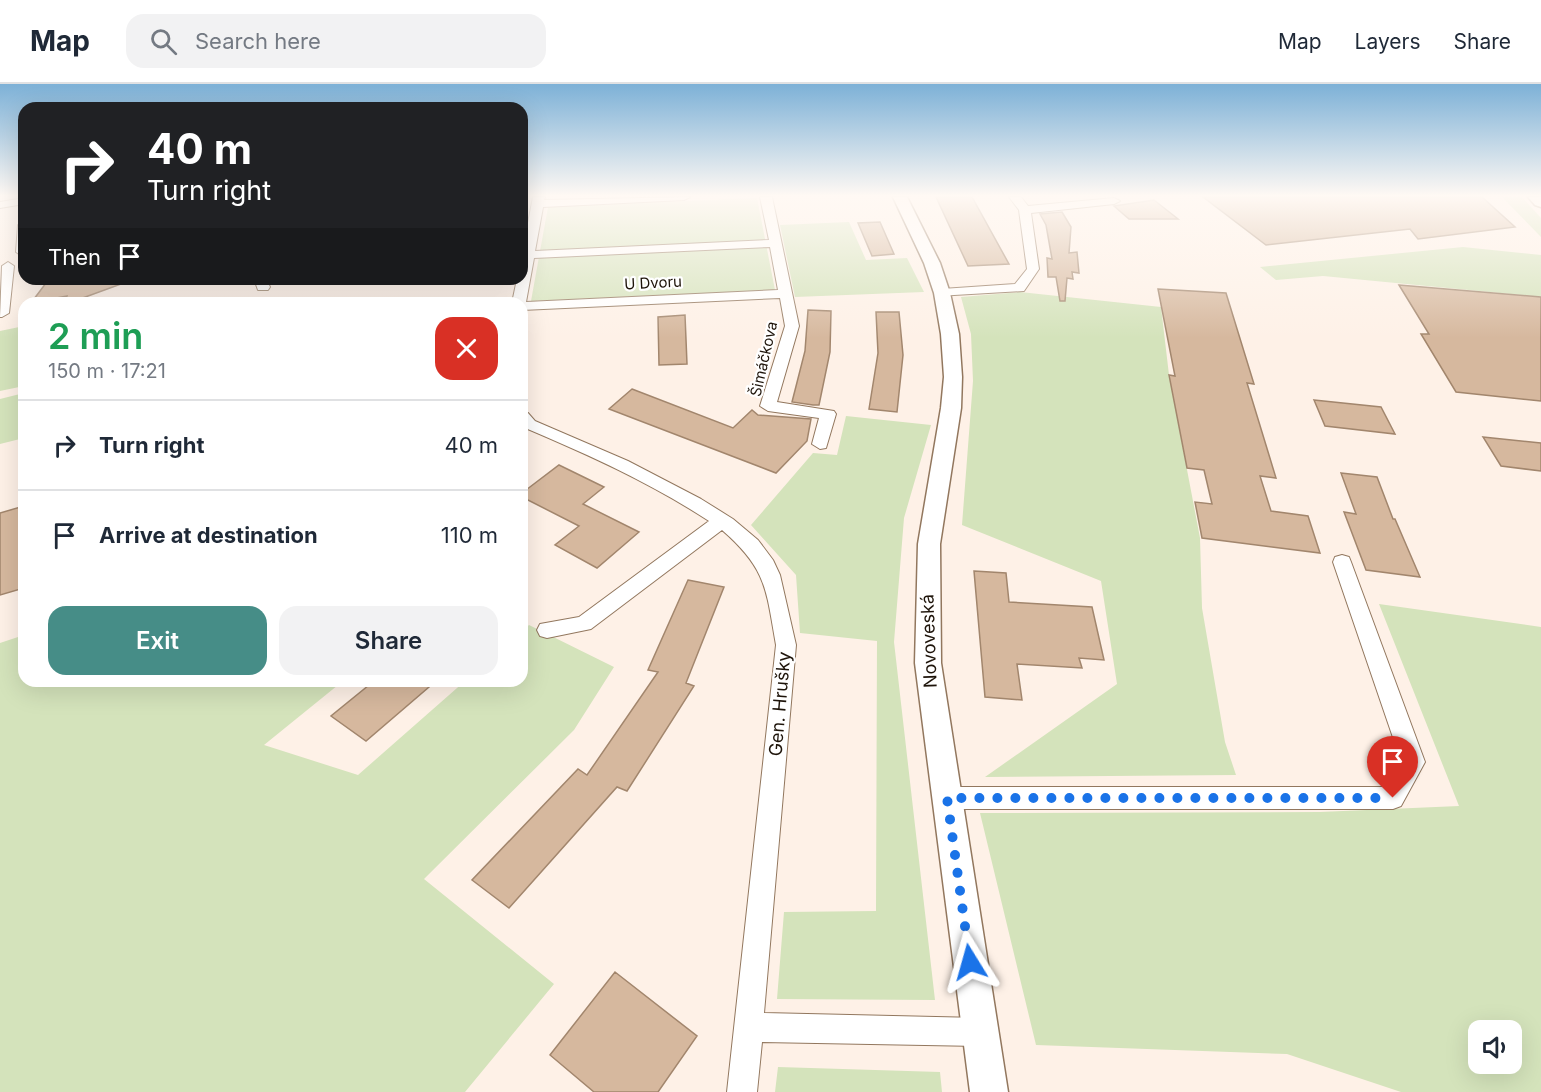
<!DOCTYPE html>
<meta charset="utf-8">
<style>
:root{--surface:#fff;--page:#f2f2f3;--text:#1f2937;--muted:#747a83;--line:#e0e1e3;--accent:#468d87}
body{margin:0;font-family:Inter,sans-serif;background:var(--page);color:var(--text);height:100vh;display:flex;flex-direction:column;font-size:22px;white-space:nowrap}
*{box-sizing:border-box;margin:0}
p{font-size:20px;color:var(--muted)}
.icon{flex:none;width:33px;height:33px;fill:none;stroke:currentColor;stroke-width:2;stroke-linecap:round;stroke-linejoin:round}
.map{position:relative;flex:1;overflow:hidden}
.side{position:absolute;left:18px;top:213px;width:510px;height:390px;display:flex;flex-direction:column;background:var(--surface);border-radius:18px;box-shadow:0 6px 24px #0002}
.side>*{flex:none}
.top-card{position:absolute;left:18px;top:18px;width:510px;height:183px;border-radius:18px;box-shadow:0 6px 24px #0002;background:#202124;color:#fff;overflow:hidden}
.controls{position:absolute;left:1468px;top:936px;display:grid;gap:12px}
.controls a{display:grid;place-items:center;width:54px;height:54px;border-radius:12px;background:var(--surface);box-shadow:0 6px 24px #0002;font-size:30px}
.pin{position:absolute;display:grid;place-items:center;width:51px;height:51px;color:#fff;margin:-62px -26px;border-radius:50% 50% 50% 0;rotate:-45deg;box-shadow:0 0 6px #0007}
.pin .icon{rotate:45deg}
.me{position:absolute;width:66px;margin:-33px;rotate:352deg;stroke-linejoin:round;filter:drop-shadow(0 0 4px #0008)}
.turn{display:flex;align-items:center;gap:21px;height:126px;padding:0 30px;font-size:27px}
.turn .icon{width:78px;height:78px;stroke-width:2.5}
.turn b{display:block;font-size:42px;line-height:51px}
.then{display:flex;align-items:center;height:57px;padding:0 30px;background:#0003;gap:12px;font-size:22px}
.round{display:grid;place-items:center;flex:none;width:63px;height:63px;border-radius:18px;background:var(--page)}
.overview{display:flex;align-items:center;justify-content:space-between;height:102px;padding:0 30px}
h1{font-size:36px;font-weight:600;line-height:45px;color:#1e9e55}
.cta{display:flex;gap:12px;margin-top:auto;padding:12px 30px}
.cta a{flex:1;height:69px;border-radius:18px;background:var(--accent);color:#fff;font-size:24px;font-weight:600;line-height:69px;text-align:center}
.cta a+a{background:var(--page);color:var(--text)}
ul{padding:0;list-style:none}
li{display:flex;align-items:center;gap:18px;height:90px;padding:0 30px;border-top:2px solid var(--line)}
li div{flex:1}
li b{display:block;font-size:22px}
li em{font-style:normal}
header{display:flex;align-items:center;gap:36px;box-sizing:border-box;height:84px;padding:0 30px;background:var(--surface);border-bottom:2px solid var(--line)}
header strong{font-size:28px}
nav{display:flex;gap:33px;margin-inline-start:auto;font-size:21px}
.search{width:420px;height:54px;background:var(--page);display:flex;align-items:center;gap:15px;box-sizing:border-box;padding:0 21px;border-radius:18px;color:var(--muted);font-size:22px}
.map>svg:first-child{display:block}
</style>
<header>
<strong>Map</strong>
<div class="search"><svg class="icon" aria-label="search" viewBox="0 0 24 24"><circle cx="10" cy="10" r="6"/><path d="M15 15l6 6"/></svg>Search here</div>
<nav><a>Map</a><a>Layers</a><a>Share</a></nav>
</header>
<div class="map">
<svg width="1541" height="1008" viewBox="0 0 1541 1008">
<rect width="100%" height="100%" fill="#fef1e7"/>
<path fill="#d4e3bb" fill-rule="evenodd" d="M1502,113H1522L1541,134V153Z
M757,114L775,206L531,217L548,123Z
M849,138L866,176L907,174L924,208L795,213L780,141Z
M1463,163L1541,171V213L1323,192L1276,196L1260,183Z
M1020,208L1161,223L1169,291L1200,454L1202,524L1225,658L1236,691L985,693L1117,600L1101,497L962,441L973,297L971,250L961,213Z
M24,242V302L0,307V247Z
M24,309V354L0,360V315Z
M846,332L931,341L904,434L894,558L935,916L777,915L784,828L876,827L877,557L800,549L796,491L751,441L813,369L837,371Z
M1379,520L1541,543V1008H1401L1287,970L1036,961L980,729L1320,728L1459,722ZM1479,946H1512V980H1479Z
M529,541L614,583L574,646L424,795L554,900L465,1008H0V559L24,551V597H343L264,661L358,691L465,597H522V547Z
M778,983L940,988L942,1008H775Z"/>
<path fill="#d6b89e" stroke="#a2866d" stroke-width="1.5" d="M936,113H972L1009,180L968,182Z
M1203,113H1482L1515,143L1418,155L1410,145L1266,161Z
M1154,116L1178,135H1129L1114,122Z
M1062,128L1071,143L1069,169L1077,168L1079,189L1072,188L1073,195L1067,194L1065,217H1060L1056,193H1048L1047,174L1052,175L1046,141L1040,130Z
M880,138L894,170L872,172L858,139Z
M49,195H132V196L69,219H65L67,212L31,219Z
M1399,201L1541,213V317L1456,308L1421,250H1429Z
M1158,205L1226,209L1254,300L1247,299L1276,394L1260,392L1271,427L1308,432L1320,469L1202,454L1195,418L1212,420L1204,386L1187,384L1169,291L1175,292Z
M808,226L831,227L830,268L819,321H813L792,318L805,267Z
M876,228H899L903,271L897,328L869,325L878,269Z
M685,231L687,280L659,281L658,233Z
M632,305L733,344L752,326L758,331L811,335L807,357L776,389L609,325Z
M1314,316L1381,323L1395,350L1325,342Z
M1483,353L1541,359V387L1501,382Z
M559,381L604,403L583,420L639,448L597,484L555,461L579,442L522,413V409Z
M1341,389L1377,393L1393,435H1395L1420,493L1366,486L1344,428L1356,430Z
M24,422V504L0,511V429Z
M974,487L1006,489L1009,518L1092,523L1104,576L1079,574L1082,584L1017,580L1022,616L985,613Z
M688,496L724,503L686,599L694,602L627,707L617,703L509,824L472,796L578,685L587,691L658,588L648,586Z
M374,597H436L366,657L331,632Z
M615,888L697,952L658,1008H594L550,971Z"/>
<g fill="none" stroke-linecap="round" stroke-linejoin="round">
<g stroke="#92775e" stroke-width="2">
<path id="minor" d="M533,113H545L544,116L690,113L684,116L543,123L535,167L769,156L760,113H772L799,242L777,318L834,327L836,330L826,364L820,365L812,360L819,334L768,327L760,322L785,242L780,214L522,226V219H512L517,195H522V170ZM770,163L778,206L526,218L534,174Z
M1009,113H1021L1028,122L1114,114L1120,117L1114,120L1031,129L1039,185L1024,207L937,212L935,209L942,205L1015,200L1027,185L1019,126Z
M24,114V120L0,124V118Z
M24,137V171L22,172L16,168L18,141Z
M8,178L14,182L9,229L2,233H0L2,182Z
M254,195H266L270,203L268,206H258Z
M522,327L528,329L535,337L628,377L701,415L733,435L758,456L773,476L780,491L796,561L764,929L979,934L989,938L993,948L989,958L979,962L762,958L757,1008H727L776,561C766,505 767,485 722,446L591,545L547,554L540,552L537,546L540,540L579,533L709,437C651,399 587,370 523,343Z
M1342,471L1349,473L1351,478L1425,678L1401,722L1393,725H947L939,722L935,714L939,706L947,703H1386L1401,677L1333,478L1335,473Z"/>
</g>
<g stroke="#92775e" stroke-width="3">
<path id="tertiary" d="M893,113H907L940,179L950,209L959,250L962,293L961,324L940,460L941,579L1008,1008H970L915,579L918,460L941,324L944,293L941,250L934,209L924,179Z"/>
</g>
<g stroke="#92775e" stroke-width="3">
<path id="secondary" d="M1528,113H1541V123L1535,121Z"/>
</g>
<use href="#minor" fill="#fff" fill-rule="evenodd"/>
<use href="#tertiary" fill="#fff" fill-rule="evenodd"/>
<use href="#secondary" fill="#fff" fill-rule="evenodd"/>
</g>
<linearGradient id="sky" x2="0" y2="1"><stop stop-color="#7db1d7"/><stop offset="0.44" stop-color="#fff9f4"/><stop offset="1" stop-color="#fff9f4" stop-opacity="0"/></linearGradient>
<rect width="1541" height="254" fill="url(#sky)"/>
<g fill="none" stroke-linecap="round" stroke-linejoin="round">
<path stroke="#1a73e8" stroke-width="10" stroke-dasharray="0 18" d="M970,878L947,714H1393"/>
</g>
<g text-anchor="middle" stroke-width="4.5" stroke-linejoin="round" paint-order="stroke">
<g font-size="15" fill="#1e140a" stroke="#fff">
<text transform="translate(653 199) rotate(-3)" y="5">U Dvoru</text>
<text transform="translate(764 275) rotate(-77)" y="5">Šimáčkova</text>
</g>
<g font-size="18" fill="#1e140a" stroke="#fff">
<text transform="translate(929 557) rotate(-92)" y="6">Novoveská</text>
<text transform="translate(780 620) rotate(-85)" y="6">Gen. Hrušky</text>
</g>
</g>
</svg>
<div class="controls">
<a><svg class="icon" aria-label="sound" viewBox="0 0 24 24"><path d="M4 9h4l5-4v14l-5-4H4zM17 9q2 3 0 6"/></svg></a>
</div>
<div class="pin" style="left:1393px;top:714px;background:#d93025"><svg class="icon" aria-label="arrive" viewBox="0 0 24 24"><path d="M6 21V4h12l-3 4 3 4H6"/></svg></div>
<svg class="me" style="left:970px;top:878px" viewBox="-20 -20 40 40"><path d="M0-17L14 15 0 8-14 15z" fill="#1a73e8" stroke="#fff" stroke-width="4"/></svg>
<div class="top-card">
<div class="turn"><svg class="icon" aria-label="right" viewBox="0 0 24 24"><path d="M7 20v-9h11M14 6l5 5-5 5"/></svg><div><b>40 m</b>Turn right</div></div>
<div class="then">Then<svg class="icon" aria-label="arrive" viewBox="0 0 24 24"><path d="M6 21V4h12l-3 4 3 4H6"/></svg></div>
</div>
<section class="side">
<div class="overview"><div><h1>2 min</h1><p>150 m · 17:21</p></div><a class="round" style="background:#d93025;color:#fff"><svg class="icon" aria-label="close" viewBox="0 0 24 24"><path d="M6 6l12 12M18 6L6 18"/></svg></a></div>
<ul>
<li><svg class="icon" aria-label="right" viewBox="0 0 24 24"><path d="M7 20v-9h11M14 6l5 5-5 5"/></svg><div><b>Turn right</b></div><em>40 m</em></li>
<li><svg class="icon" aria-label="arrive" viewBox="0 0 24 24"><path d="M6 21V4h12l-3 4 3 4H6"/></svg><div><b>Arrive at destination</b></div><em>110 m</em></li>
</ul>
<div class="cta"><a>Exit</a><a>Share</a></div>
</section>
</div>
